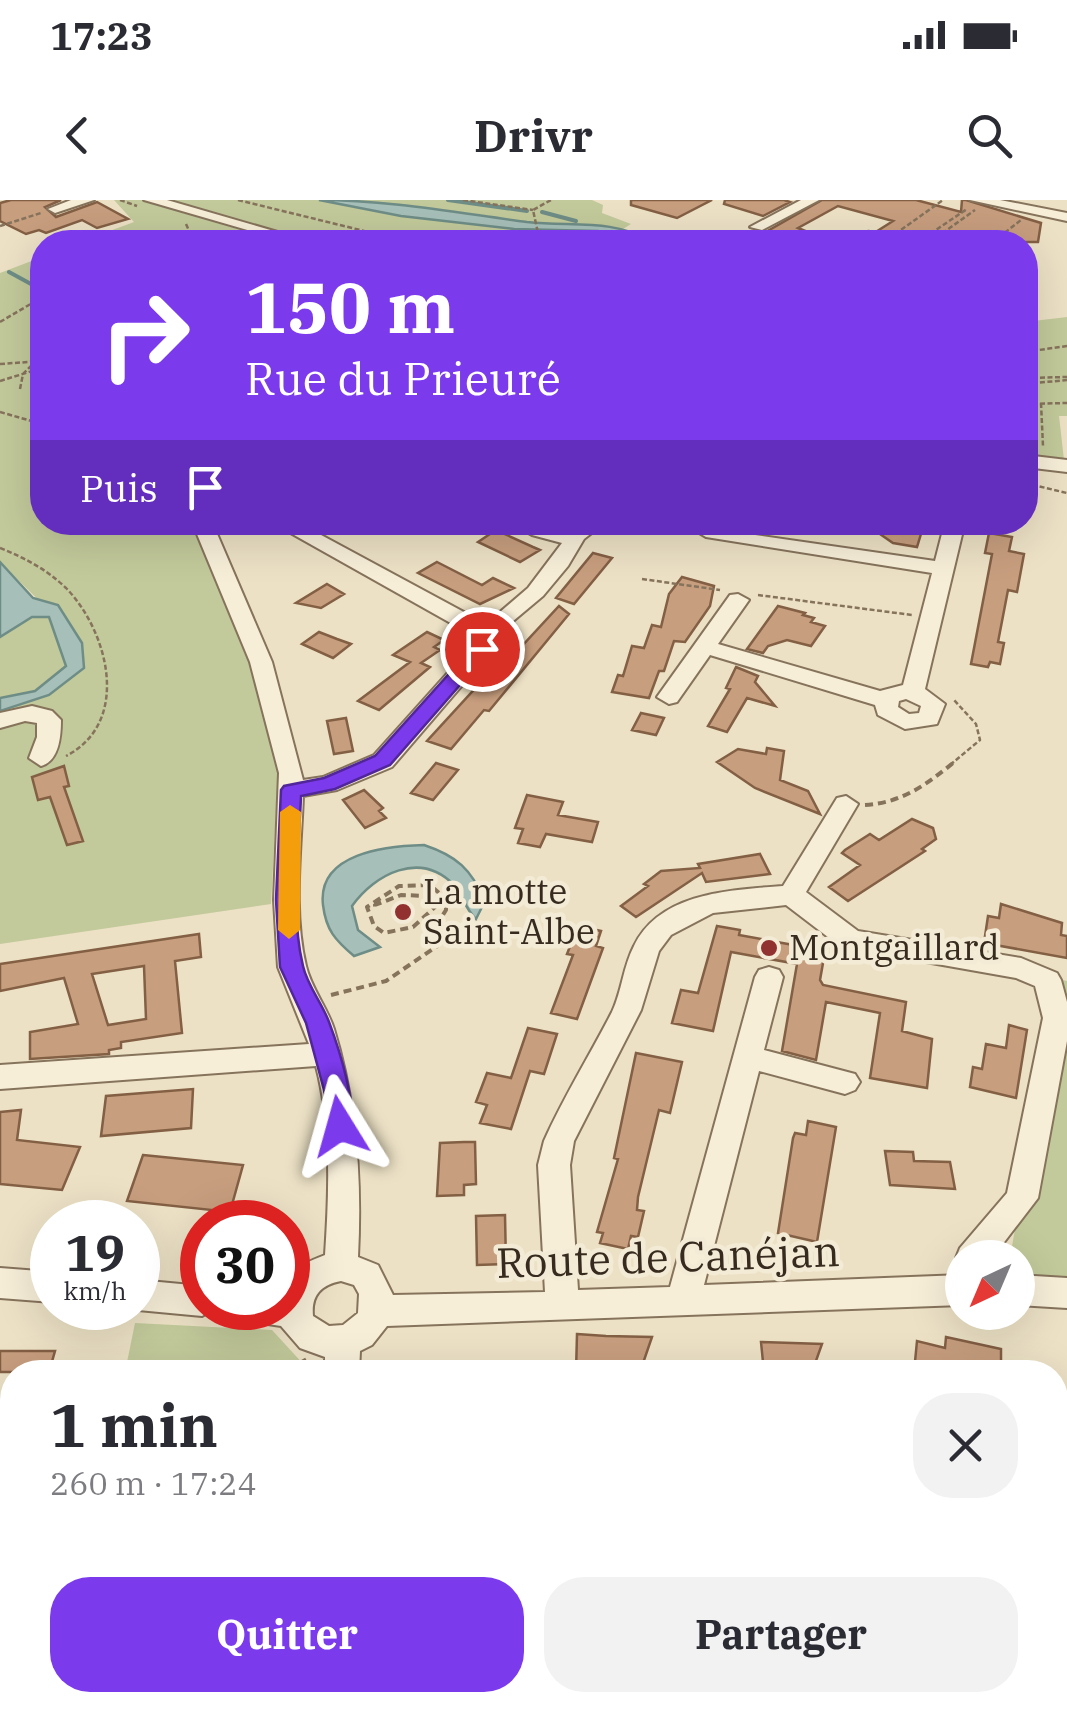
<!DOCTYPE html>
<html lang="fr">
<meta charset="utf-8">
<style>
:root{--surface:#fff;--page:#f2f2f3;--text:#2b2b33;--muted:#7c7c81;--accent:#7c3aed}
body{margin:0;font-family:"IBM Plex Serif",serif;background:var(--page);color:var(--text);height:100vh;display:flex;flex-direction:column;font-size:38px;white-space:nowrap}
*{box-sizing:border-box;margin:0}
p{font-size:32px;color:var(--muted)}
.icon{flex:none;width:55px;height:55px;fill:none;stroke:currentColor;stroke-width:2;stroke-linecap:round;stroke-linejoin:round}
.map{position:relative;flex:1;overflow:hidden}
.details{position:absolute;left:0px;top:1160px;width:1068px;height:352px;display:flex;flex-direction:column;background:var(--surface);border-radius:40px 40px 0 0;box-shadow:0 10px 40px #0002}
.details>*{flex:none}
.top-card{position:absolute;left:30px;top:30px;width:1008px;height:305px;border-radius:40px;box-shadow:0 10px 40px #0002;background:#7c3aed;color:#fff;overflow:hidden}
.needle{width:65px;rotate:224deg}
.buttons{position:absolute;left:945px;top:1040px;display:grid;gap:20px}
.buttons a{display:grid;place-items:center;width:90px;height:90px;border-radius:50%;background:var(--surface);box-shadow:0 10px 40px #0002;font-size:50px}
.speed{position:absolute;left:30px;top:1000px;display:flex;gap:20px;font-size:50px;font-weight:700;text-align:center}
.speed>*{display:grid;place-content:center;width:130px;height:130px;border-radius:50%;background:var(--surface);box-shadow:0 10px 40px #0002;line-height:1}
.speed small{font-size:25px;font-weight:400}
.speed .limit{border:15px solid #d22;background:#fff;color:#111}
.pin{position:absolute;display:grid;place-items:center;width:85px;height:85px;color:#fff;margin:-42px;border:5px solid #fff;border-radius:50%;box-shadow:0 2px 10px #0007}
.me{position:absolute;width:110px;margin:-55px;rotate:352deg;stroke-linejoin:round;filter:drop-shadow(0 0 8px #0008)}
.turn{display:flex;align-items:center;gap:35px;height:210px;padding:0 50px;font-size:45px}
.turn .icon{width:130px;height:130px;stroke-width:2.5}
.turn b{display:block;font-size:70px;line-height:85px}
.then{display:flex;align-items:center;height:95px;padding:0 50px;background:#0003;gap:20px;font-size:38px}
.round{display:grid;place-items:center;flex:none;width:105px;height:105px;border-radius:40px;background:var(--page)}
.summary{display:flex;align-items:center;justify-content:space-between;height:170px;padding:0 50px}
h1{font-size:60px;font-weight:800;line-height:75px}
.button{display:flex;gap:20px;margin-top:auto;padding:20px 50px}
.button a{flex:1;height:115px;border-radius:40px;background:var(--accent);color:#fff;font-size:40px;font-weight:800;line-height:115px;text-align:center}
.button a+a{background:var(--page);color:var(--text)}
.status{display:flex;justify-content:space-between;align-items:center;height:70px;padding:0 50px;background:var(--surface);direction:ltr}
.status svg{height:28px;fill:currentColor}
header{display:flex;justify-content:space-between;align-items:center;height:130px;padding:0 50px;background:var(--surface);font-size:45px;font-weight:800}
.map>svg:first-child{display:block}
</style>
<div class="status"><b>17:23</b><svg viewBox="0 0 49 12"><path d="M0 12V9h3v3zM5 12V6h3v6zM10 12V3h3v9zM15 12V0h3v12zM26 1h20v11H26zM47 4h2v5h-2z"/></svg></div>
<header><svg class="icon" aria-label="back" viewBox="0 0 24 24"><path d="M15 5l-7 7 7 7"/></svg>Drivr<svg class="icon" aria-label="search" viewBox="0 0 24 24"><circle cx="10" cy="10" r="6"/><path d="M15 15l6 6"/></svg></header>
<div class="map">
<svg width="1067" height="1511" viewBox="0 0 1067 1511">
<rect width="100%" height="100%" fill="#ece1c5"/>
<path fill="#c2c99a" d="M114,0H592L603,5L602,13L631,24L623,29L655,42H80L134,22Z
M42,57V322L192,323L249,458L278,573L271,704L0,744V511L49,495L82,443L0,362V73Z
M1067,117V216H1059L1064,260L1025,255V122Z
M32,417H49L66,466L35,491L0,498V437Z
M1058,779L1067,781V1096L1018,1091V1058H1010Z
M135,1123L272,1130L306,1167V1172H125Z"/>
<path fill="#a7bfb9" stroke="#6e8d86" stroke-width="2.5" d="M319,0C388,0 458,13 527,22C575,27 609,18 655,42H636L598,31L514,29L401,16Z
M0,362L33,398L58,405L82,443L84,468L49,495L0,511V498L35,491L66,466L49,417H32L0,437Z
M424,645C457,656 471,669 485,701L476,719C464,708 463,694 454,685C420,650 375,674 352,706L358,730L380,747L354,756C335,740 326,730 323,705C317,653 386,646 424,645Z"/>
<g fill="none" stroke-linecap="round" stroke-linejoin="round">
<path stroke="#6e8d86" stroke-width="4" d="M448,0L527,11
M542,12L576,21
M9,72L42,90"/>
</g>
<path fill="#c79e7e" stroke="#835f44" stroke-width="2.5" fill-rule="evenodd" d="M11,0H61L45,7L56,17L97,2L128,19L97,28L82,20L46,33L39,30L26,34L0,21V3Z
M631,0H712L677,18L631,5Z
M725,0H784L790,2L763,16L724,4Z
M822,0H916L961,12L962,0H966L1041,23L1038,42H860L893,21L838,6L798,28L803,30L774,42H729L752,31L764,33Z
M897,322L924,324L917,347L893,343L877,332Z
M496,330L533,347L540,350L520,362L478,342Z
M989,333L1012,337L1009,351L1024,354L1017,392L1008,390L998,442L1004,443L1000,464L990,462L988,467L971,464L992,354L985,353Z
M593,353L612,358L574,404L556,398Z
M437,362L482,385L493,378L514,388L480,404L418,373Z
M682,377L714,386L710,406L685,442L674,441L664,471H659L649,498L612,492L618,475L623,476L632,446L644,448L652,425L661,427L669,394Z
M327,384L344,394L321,408L296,403Z
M559,406L569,414L489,511L484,510L451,549L427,541L515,445L521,447Z
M778,406L805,413L803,415L814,418L811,422L825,426L811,446L787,440L768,446L763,453L747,449Z
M319,432L337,439L351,444L333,458L302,444Z
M427,432L444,440L434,447L440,450L421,463L430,467L379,510L358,501L410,462L393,455Z
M736,467L758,476L755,482L775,506L747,498L727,532L708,526L730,489L726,488Z
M641,513L664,518L656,535L632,530Z
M346,518L353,551L334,554L327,521Z
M767,548L784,551L780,580L808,591L820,614L755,588L717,562L738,549L766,554Z
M436,563L458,570L433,600L411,593Z
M64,566L69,586L64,587L83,641L67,645L50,597L38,600L32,577Z
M364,590L383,608L379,611L386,618L365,628L343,600Z
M527,595L563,602L558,615L598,622L592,642L546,634L540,647L518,643L523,629L515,628Z
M912,619L933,628L936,639L922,649L925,651L848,701L829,687L860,665L842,653L845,650L870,634L879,640Z
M760,654L770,674L706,682L702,673L636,717L621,706L648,686L644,684L661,671L700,668L698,664Z
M1001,704L1062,723L1061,735L1067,736V758L984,743L988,716L999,718Z
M578,726L601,731L596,746L603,748L577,819L551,813L573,755L567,754Z
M717,726L740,730L739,735L799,746L801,742L826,746L820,780L823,785L906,802L902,831L932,839L927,888L870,878L880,813L826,802L816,860L782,851L797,764L731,752L713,831L672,823L681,790L698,793Z
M199,734L201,757L175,761L182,833L121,842V848L109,850V854L30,859V832L78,824L64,778L0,791V764ZM144,766L146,819L108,825L92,774Z
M1009,825L1027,830L1016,898L970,887L973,867L982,869L986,844L1006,848Z
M528,828L557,834L544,874L530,871L511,929L480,923L487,905L476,902L487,873L511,878Z
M636,853L682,862L670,913L659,910L638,997L637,1010L644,1011L638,1037L631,1036L628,1049L600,1043L603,1033L597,1032L618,959L614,958Z
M193,889L191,928L101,936L106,896Z
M21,910L17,940L80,947L62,990L0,984V912Z
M808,921L836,927L817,1042L778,1033L793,938L795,933L806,935Z
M464,942H475L476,984L464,985V995L437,996L440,943Z
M885,951L913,952L914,961L950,962L955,989L890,985Z
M143,955L243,965L230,1012L127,1001Z
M505,1015L506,1064L477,1065L476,1016Z
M577,1134L606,1136L652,1137L640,1172H576Z
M946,1137L1001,1149V1172H914L917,1141L945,1148Z
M761,1142L822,1144L812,1172H764Z
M0,1151H55L49,1172H0Z"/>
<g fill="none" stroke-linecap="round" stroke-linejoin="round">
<g stroke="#86735c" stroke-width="4">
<path id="minor" d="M71,0H94L55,13L48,9Z
M144,0H167L312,42H289Z
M801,0H819L762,30L750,27Z
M970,0H1000L1067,13V21Z
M1025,255L1067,260V272L1025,267Z
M192,322H212L272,462L303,580L323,577L374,555L470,448L472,435L271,322H297L486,424L528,388L562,343L532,335L509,322H536L568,331L584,322H606L584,339L568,366L543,396L494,437L489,454L392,567L337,590L303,596C301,651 293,712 306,766C311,788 327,807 334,829C357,904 362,979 358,1057L378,1065L393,1095L545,1092L538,965L544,941C564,896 590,855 612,812C622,791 623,767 634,746C660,692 731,690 783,686L837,598L846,596L858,604L806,692L858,731L1021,758L1057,773L1061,780L1067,802V841L1038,998L992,1058H962L960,1068L956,1058L960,1048L1007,993L1043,818L1035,786L1016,778L841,747L786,705L713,713L671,735L659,751L641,810L574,941L570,965L578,1090L670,1087L755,777L759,770L769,767L779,770L783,777L764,850L855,874L860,882L855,890L845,894L759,871L704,1085L962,1075V1105L387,1126L372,1145L360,1151L359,1172H325V1157L300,1148L281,1126L235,1119L230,1108H288C288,1072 292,1068 325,1055C329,994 332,926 316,866L0,889V865L309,844L278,767L274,700L279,573L250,462ZM341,1081L354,1085L359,1094L358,1113L343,1125L329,1126L313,1116C311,1095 321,1085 341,1081Z
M945,322H965L925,489L945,504L937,524L905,529L878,515L875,505L710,455L677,502L669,504L657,497L730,395L738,394L749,400L718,444L880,491L903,485L932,373L706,337L696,331L699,327L935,361ZM906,499L921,506L919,513L909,514L898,507L899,501Z
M32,506L52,511L61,520C61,537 59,561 41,566L29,558L37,537V523L25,521L0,528V513Z
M0,1068L52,1072V1102L0,1098Z
M1018,1075L1067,1078V1108L1018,1105Z
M138,1080L202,1086V1108H216L202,1116L138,1110L131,1108H138Z
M301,1500H341L340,1511H300Z"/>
</g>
<path stroke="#86735c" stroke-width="2.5" stroke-dasharray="5 2.5" stroke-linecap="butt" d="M120,0L137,6
M238,0L409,42
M463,0L533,10
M186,24L194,42
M0,26L41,13
M538,33H600L632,42
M519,42L538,33L533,10L551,0
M853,42L868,31L898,32L943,0
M918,42L967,9
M930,42L975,10
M993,42L1021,20
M42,92L34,102L42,111
M0,122L34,102
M1025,152L1067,146
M0,164L42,161
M1025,178L1067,177
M0,181L42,168
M1025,184L1067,180
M20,189L23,174L42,155
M1041,203L1043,246
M1025,204L1067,203
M0,212L42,224
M1025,283L1067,293
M0,348C25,358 46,369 66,388C108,431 132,522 66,556
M642,379L720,390
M758,395L912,415
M950,565L980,540L976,524L954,500"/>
<path stroke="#86735c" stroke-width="4" stroke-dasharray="8 5" stroke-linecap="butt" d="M865,605C901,603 926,585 953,563
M331,795L386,781L443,742L437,724L446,710V699L430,685L399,686L367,707L374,726L384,733L413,727L435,707L428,696L401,695L375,705L376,710"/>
<path stroke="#86735c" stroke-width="5" stroke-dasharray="10 6" stroke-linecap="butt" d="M303,1159L310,1172"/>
<use href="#minor" fill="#f7eed8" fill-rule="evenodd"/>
</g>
<path fill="#7c3aed" stroke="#51269a" stroke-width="2.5" d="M482,444L491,449L488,453L390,565L335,589L301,596C299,650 290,712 303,766C307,785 322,803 329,822C338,846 360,911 348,934L340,937L331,934L324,890L306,823L280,767L276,700L281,590L284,586L324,578L375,556L475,445Z"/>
<path fill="#f59e0b" d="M290,605L301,612L300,730L289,739L278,730L280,612Z"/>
<g fill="#913230" stroke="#f3ebd5" stroke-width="4">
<circle cx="403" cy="712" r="10"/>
<circle cx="769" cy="748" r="10"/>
</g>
<g text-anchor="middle" stroke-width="9" stroke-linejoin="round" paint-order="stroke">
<g font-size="35" fill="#372b1f" stroke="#f3ebd5" text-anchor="start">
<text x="423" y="704">La motte<tspan x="423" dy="40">Saint-Albe</tspan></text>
<text x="789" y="760">Montgaillard</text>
</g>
<g font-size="42" fill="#372b1f" stroke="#f3ebd5">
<text transform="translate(668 1057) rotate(-2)" y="15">Route de Canéjan</text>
</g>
</g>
</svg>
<div class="buttons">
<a><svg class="needle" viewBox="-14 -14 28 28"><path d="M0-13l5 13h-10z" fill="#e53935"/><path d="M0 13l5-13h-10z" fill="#7c7c81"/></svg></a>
</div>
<div class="speed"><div>19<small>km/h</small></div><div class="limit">30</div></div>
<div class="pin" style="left:482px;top:449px;background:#d93025"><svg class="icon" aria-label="arrive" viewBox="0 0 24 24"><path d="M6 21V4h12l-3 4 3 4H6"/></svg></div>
<svg class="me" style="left:340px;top:926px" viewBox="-20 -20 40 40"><path d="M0-17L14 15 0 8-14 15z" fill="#7c3aed" stroke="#fff" stroke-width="4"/></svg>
<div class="top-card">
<div class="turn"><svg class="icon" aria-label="right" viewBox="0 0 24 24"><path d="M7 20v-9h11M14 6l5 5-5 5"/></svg><div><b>150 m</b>Rue du Prieuré</div></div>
<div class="then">Puis<svg class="icon" aria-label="arrive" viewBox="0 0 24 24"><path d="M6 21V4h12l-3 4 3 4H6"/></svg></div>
</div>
<section class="details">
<div class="summary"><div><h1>1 min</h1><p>260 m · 17:24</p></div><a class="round"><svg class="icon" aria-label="close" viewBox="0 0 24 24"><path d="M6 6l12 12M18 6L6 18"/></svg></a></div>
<div class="button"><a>Quitter</a><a>Partager</a></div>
</section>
</div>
